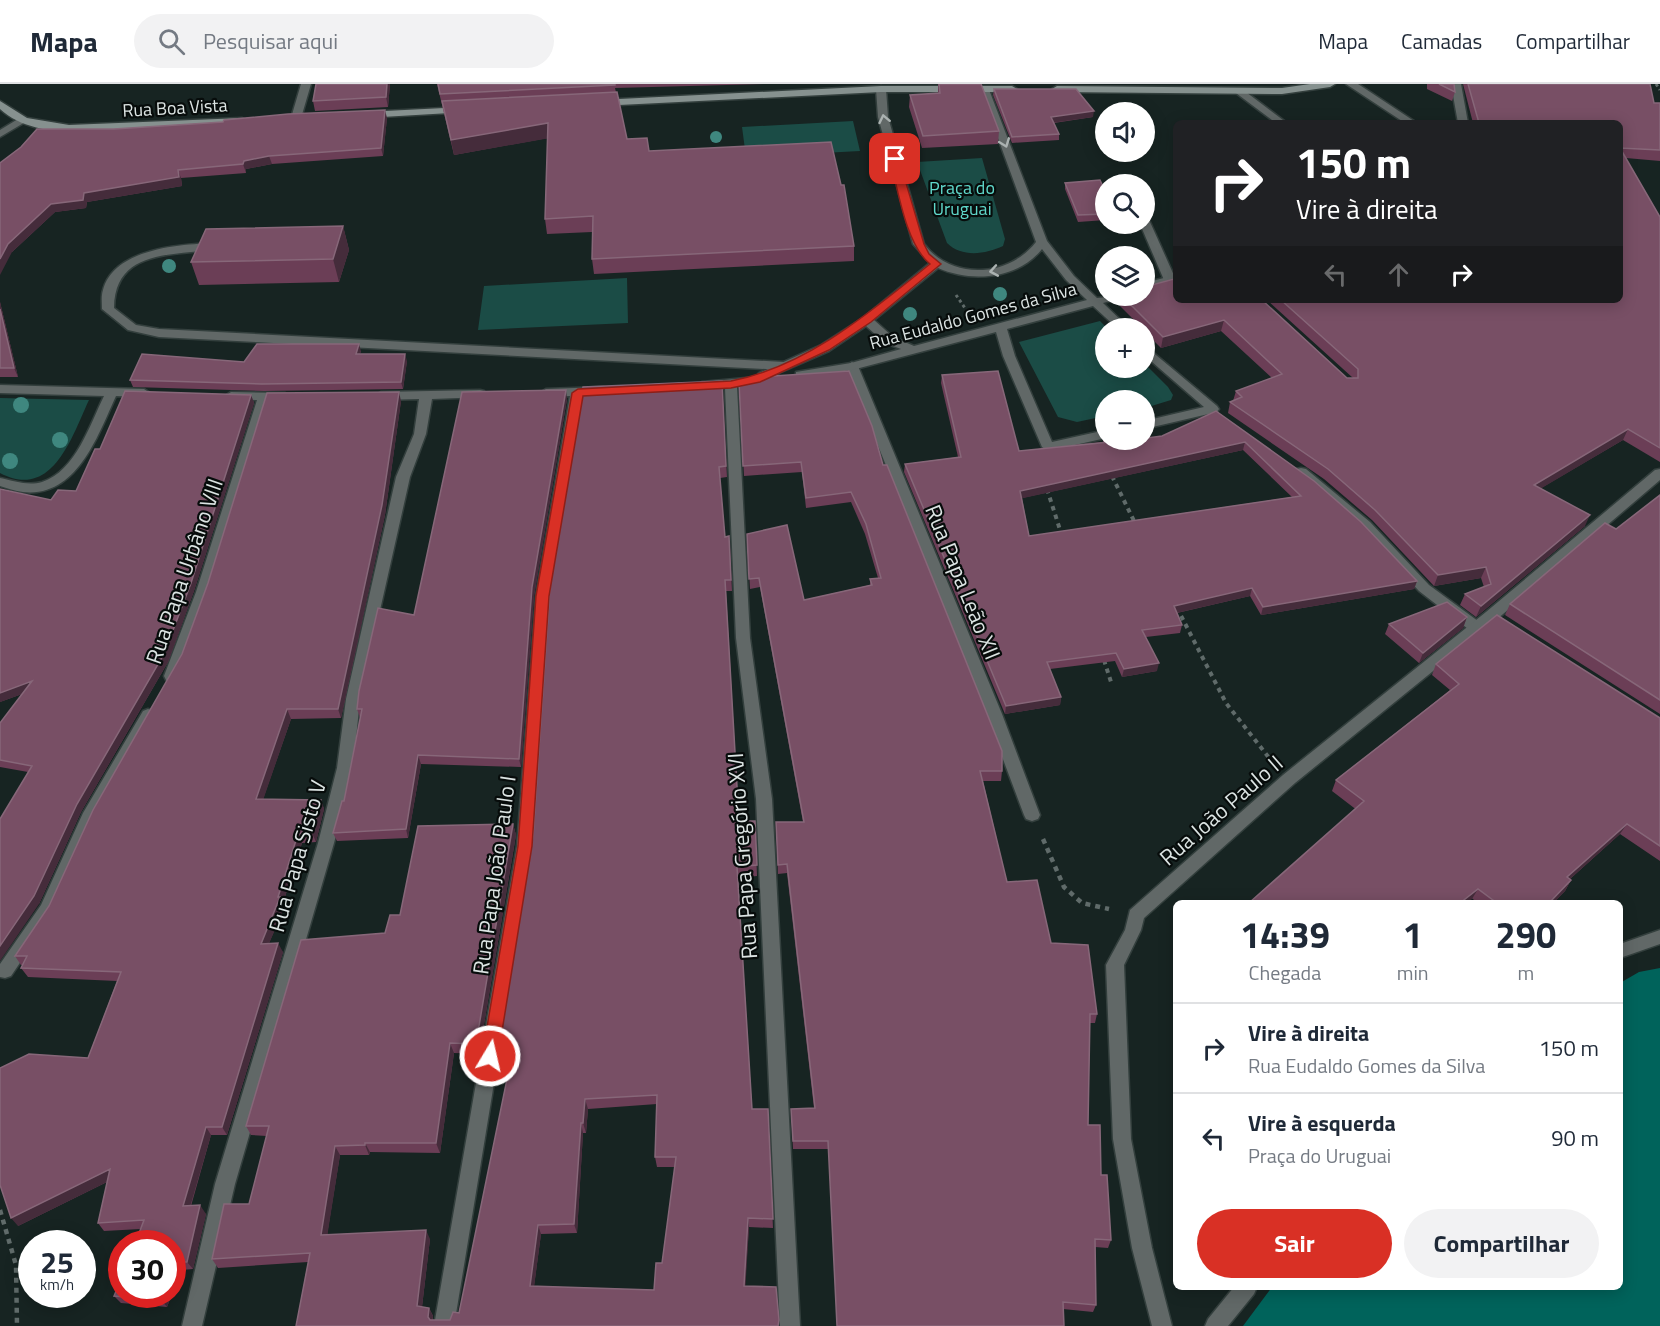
<!DOCTYPE html>
<html lang="pt">
<meta charset="utf-8">
<style>
:root{--surface:#fff;--page:#f2f2f3;--text:#1f2937;--muted:#747a83;--line:#e0e1e3;--accent:#d93025}
body{margin:0;font-family:"Titillium Web",sans-serif;background:var(--page);color:var(--text);height:100vh;display:flex;flex-direction:column;font-size:22px;white-space:nowrap}
*{box-sizing:border-box;margin:0}
p{font-size:20px;color:var(--muted)}
.icon{flex:none;width:33px;height:33px;fill:none;stroke:currentColor;stroke-width:2;stroke-linecap:round;stroke-linejoin:round}
.map{position:relative;flex:1;overflow:hidden}
.drawer{position:absolute;left:1173px;top:816px;width:450px;height:390px;display:flex;flex-direction:column;background:var(--surface);border-radius:9px;box-shadow:0 3px 15px #0003}
.drawer>*{flex:none}
.hud{position:absolute;left:1173px;top:36px;width:450px;height:183px;border-radius:9px;box-shadow:0 3px 15px #0003;background:#202124;color:#fff;overflow:hidden}
.fabs{position:absolute;left:1095px;top:18px;display:grid;gap:12px}
.fabs a{display:grid;place-items:center;width:60px;height:60px;border-radius:50%;background:var(--surface);box-shadow:0 3px 15px #0003;font-size:30px}
.speed{position:absolute;left:18px;top:1146px;display:flex;gap:12px;font-size:30px;font-weight:700;text-align:center}
.speed>*{display:grid;place-content:center;width:78px;height:78px;border-radius:50%;background:var(--surface);box-shadow:0 3px 15px #0003;line-height:1}
.speed small{font-size:15px;font-weight:400}
.speed .limit{border:9px solid #d22;background:#fff;color:#111}
.pin{position:absolute;display:grid;place-items:center;width:51px;height:51px;color:#fff;margin:-26px;border-radius:12px;box-shadow:0 3px 9px #0006}
.me{position:absolute;width:66px;margin:-33px;rotate:9deg;stroke-linejoin:round;filter:drop-shadow(0 0 4px #0008)}
.turn{display:flex;align-items:center;gap:21px;height:126px;padding:0 24px;font-size:27px}
.turn .icon{width:78px;height:78px;stroke-width:2.5}
.turn b{display:block;font-size:42px;line-height:51px}
.lanes{display:flex;align-items:center;height:57px;padding:0 24px;background:#0003;justify-content:center;gap:30px;direction:ltr}
.lanes .off{opacity:.35}
.eta{display:flex;justify-content:space-evenly;align-items:center;height:102px;text-align:center}
.eta b{font-size:36px;font-weight:700;line-height:42px}
.action{display:flex;gap:12px;margin-top:auto;padding:12px 24px}
.action a{flex:1;height:69px;border-radius:36px;background:var(--accent);color:#fff;font-size:24px;font-weight:700;line-height:69px;text-align:center}
.action a+a{background:var(--page);color:var(--text)}
ul{padding:0;list-style:none}
li{display:flex;align-items:center;gap:18px;height:90px;padding:0 24px;border-top:2px solid var(--line)}
li div{flex:1}
li b{display:block;font-size:22px}
li em{font-style:normal}
header{display:flex;align-items:center;gap:36px;box-sizing:border-box;height:84px;padding:0 30px;background:var(--surface);border-bottom:2px solid var(--line)}
header strong{font-size:28px}
nav{display:flex;gap:33px;margin-inline-start:auto;font-size:21px}
.search{width:420px;height:54px;background:var(--page);display:flex;align-items:center;gap:15px;box-sizing:border-box;padding:0 21px;border-radius:33px;color:var(--muted);font-size:22px}
.map>svg:first-child{display:block}
</style>
<header>
<strong>Mapa</strong>
<div class="search"><svg class="icon" aria-label="search" viewBox="0 0 24 24"><circle cx="10" cy="10" r="6"/><path d="M15 15l6 6"/></svg>Pesquisar aqui</div>
<nav><a>Mapa</a><a>Camadas</a><a>Compartilhar</a></nav>
</header>
<div class="map">
<svg width="1660" height="1242" viewBox="0 0 1660 1242">
<rect width="100%" height="100%" fill="#172422"/>
<path fill="#1b4c46" d="M853,37L860,67L746,73L742,43Z
M982,74L1005,155L1003,162C986,170 962,174 947,159L917,78Z
M627,194L628,239L478,246L484,202Z
M1100,237L1107,244L1106,284H1144L1145,280L1168,303L1173,311L1171,316L1145,324L1144,316H1106L1105,332L1077,338L1058,333L1019,258Z
M0,314L89,316C72,352 53,417 0,389Z"/>
<path fill="#00635b" d="M1660,884V1242H1243L1272,1203H1620V899L1639,888Z"/>
<g fill="none" stroke-linecap="round" stroke-linejoin="round">
<g stroke="#333f3d" stroke-width="3">
<path id="service" d="M1346,0H1358L1417,39H1405Z
M18,35L27,37L0,53V46Z
M1144,135L1150,138L1176,196L1174,198L1170,199L1164,196L1140,140H1144Z
M217,159L223,162L221,164C178,173 115,162 114,224L136,241L159,245L784,278L790,282L784,286L159,253L128,246L102,225C102,219 101,212 103,206C114,164 182,160 217,159Z
M852,278L858,282L1002,630L1040,731L1038,735L1032,737L1026,735L1024,731L986,630L846,282Z
M1301,384L1306,385L1370,438L1429,501L1482,540L1484,544L1482,548H1472L1419,507L1360,444L1296,391L1295,388L1296,385Z"/>
</g>
<g stroke="#333f3d" stroke-width="3">
<path id="minor" d="M301,0H311L301,34L296,37L291,34Z
M1451,0H1461L1468,39H1458Z
M881,2L886,5L888,33L924,160C952,197 1009,193 1036,158L980,5L988,3L1047,157L1074,192L1097,214L1122,212L1121,214L1103,219L1129,244H1117L1093,222L1007,245L1015,272L1052,358L1106,346V354L1048,367L1042,363L1003,272L996,248L852,286L796,294V288L851,279L901,265L885,259L866,242L829,267L776,290L782,294L780,297L737,303L750,554L772,715L800,1242H780L756,715L736,554L725,304L702,306L696,302L702,298L757,293L759,289L821,261L863,234L930,179L913,160L878,33L876,5ZM1042,165L1066,196L1087,216L914,262L893,253L874,236L938,184C972,199 1018,195 1042,165Z
M1239,4L1242,5L1287,39H1276L1236,9L1234,7Z
M1176,191V198L1144,206V199Z
M1144,261L1217,322L1219,325L1217,328L1144,345V337L1204,323L1144,271Z
M0,301L144,305L150,309L144,313L116,312C98,351 77,414 23,408C15,407 7,404 0,402V394C14,397 28,402 42,398C76,387 90,340 104,312L0,309Z
M603,303L607,304V310L583,311L550,512L533,762L454,1242H434L517,762L536,512L570,312L546,313L540,309L546,305Z
M480,306L484,307L486,310L484,313L432,315L426,350L410,393L360,615L353,684L334,759L235,1100L202,1242H182L215,1100L318,759L337,684L346,615L396,393L414,350L419,315L381,316L375,312L381,308Z
M231,308L285,309L291,313L285,317L269,316L210,508L178,592L176,596H166L164,592L196,508L257,316L227,315L225,312Z
M1660,385V396L1496,536L1295,699L1144,834L1141,846L1124,881L1131,1055L1152,1164L1172,1242H1152L1132,1164L1113,1055L1106,881L1125,846L1130,826L1283,691L1486,528L1655,386Z
M148,625L153,627L156,631L96,735L53,830L11,892L5,894L0,893V880L41,821L83,729L143,627Z
M1660,846V860L1620,874V860Z
M1234,1203H1257L1254,1210L1228,1242H1205L1208,1235Z"/>
</g>
<g stroke="#333f3d" stroke-width="3">
<path id="secondary" d="M1310,0H1335L1330,3L1282,10L1057,8L1052,5L1057,2L1282,4Z
M881,2H1012L1017,5L1012,8H881L599,22L594,19L599,16Z
M0,17L27,34L69,41L242,34L247,37L242,40C209,41 177,43 144,44C100,46 36,58 0,25Z
M464,23L469,26L467,28L365,34L360,31L365,28Z"/>
</g>
<path stroke="#606b6a" stroke-width="3" stroke-dasharray="3 3" stroke-linecap="butt" d="M1656,0L1660,6
M956,211L967,227"/>
<path stroke="#606b6a" stroke-width="4" stroke-dasharray="4.5 4.5" stroke-linecap="butt" d="M1112,392L1135,439
M1047,405L1062,452
M1177,524L1226,619L1270,675
M1104,576L1111,598"/>
<path stroke="#606b6a" stroke-width="4.5" stroke-dasharray="5 5" stroke-linecap="butt" d="M1043,755L1064,803L1082,819L1109,825
M0,1126L16,1181L17,1242"/>
<use href="#service" fill="#616867" fill-rule="evenodd"/>
<use href="#minor" fill="#616867" fill-rule="evenodd"/>
<use href="#secondary" fill="#86918f" fill-rule="evenodd"/>
</g>
<g fill="#3f877f">
<circle cx="716" cy="53" r="6"/>
<circle cx="169" cy="182" r="7"/>
<circle cx="1000" cy="210" r="7"/>
<circle cx="910" cy="230" r="7"/>
<circle cx="21" cy="321" r="8"/>
<circle cx="60" cy="356" r="8"/>
<circle cx="10" cy="377" r="8"/>
</g>
<path fill="#6b3e56" fill-rule="evenodd" d="M316,0H390L388,23L315,27L313,17Z
M437,0H765L615,4L627,55L649,67L854,162V177L594,190L592,175V148L547,150L545,135L548,54L454,71Z
M936,0H1067H981L999,47L998,60L922,64L909,23L910,11L938,9V0Z
M1427,0H1454L1455,8L1452,17L1427,5Z
M1463,0H1650L1654,19H1660V77L1626,74L1660,133V378L1623,356L1541,404L1585,442L1476,533L1460,521L1465,510L1484,503L1481,494L1434,502L1372,436L1324,395L1228,329L1230,318L1233,317L1236,307L1272,294L1221,247L1161,264L1144,247V244H1142L1118,220L1120,212H1144L1176,216H1262L1347,294H1353L1267,216H1620V39H1473Z
M994,5L1093,33L1054,39L1059,50V56L1012,59L993,11Z
M387,34L383,72L272,80L246,85V89L181,94L182,102L87,118L86,124L55,128L12,168L0,79L114,45Z
M1065,99L1106,109V136L1078,138L1065,105Z
M343,142L349,166L339,198L199,201L191,178Z
M0,218L18,293H0Z
M361,267L360,270L407,277L403,305L264,307L133,303L130,296L244,278Z
M942,291L1019,367L1103,358V357L1104,349H1106V356H1144L1147,354L1162,352L1216,327L1417,497L1414,505L1261,531L1250,512L1177,529L1182,541L1180,549L1146,553L1157,587L1122,593L1115,577L1050,585L1061,613L1060,621L1005,630L904,388L905,380L958,373L941,299ZM1243,366L1292,413L1029,452L1022,414Z
M756,293L883,381L1002,687L1001,697H983L1007,798L1051,859L1097,930L1095,939H1090L1088,1041L1101,1091L1111,1156L1108,1164L1095,1163L1096,1221L1093,1228L1063,1225L828,1065H793L791,1025L814,1024L787,789L778,790L776,738H803L760,503L750,505L747,450L804,516L870,501V495L878,494L865,450L851,418L806,424L802,388L744,392L739,298H756Z
M722,297L727,393L720,394L725,453L730,463L732,507H726L739,737H755L757,792L738,794L752,1025H768L773,1144L749,1143L745,1202L779,1242H296L308,1178L218,1184L212,1175L249,1120L267,1052L251,1051L246,1042L385,849L400,831L513,740L516,751L479,970L454,969L440,1069L370,1068L369,1071H340L327,1151L430,1155L422,1223L429,1224L433,1232V1236H450L459,1229L512,971L501,970L498,960ZM657,1020L655,1073L657,1083H675L662,1179L654,1206L534,1202L541,1150L577,1149L583,1049H586L588,1025Z
M251,311L254,319L194,507L168,578L81,728L39,820L28,688L0,683V639L22,610L0,618L51,416L76,407L100,365Z
M567,315L534,512L521,683L421,680L408,754L337,757L333,749L344,717L360,634L357,625L414,531Z
M401,317L385,431L341,634L291,635L263,715L321,716L324,725L316,758L302,759L283,819L285,822L269,859L283,868L227,1051H211L191,1122L206,1130L193,1185L181,1186L141,1145L104,1147L98,1139L107,1098L18,1142L88,974L117,897L28,893L21,884L23,881H21L15,872Z
M1660,411V630L1505,531L1510,520L1616,445Z
M1467,533L1463,544L1419,579L1385,550L1389,540Z
M1436,580L1660,634V777L1620,750L1570,795L1571,796L1565,807L1553,819H1478L1332,707L1336,696L1450,606L1432,591Z
M122,1210H172L167,1223L121,1219L114,1212Z"/>
<path fill="#452c3b" d="M387,0H390L388,23L386,13Z
M385,26L387,34L383,72L381,64Z
M1094,27L1093,33L1051,39V33Z
M548,39L550,54L454,71L451,56Z
M269,72L272,80L246,85V89L243,80L244,77Z
M178,86L181,94L182,102L87,118L86,124L55,128L12,168L0,191V175L8,160L51,120L84,109Z
M343,142L349,166L339,198L333,175Z
M0,218L18,293L14,284L0,225Z
M1224,236L1221,247L1161,264L1163,253Z
M359,260L361,267L357,276L356,270Z
M405,270L407,277L403,305L401,298Z
M566,306L567,315L534,512L521,683L519,675L532,503Z
M399,308L401,317L385,431L341,634L338,625Z
M251,311L254,319L194,507L168,578L81,728L39,820L0,877V862Z
M1628,345L1623,356L1530,411L1534,401Z
M1245,358L1243,366L1019,415L1020,407Z
M1590,431L1585,442L1476,533L1481,522Z
M1486,483L1481,494L1434,502L1438,491Z
M1417,497L1414,505L1261,531L1263,523Z
M1252,504L1250,512L1172,530L1174,522Z
M1467,533L1463,544L1419,579L1423,569Z
M1159,579L1157,587L1122,593L1124,585Z
M32,597L36,605L0,618V609Z
M1061,613L1060,621L1005,630L1006,622Z
M287,625L291,635L260,725L256,715Z
M418,671L421,680L408,754L406,745Z
M321,716L324,725L316,758L312,749Z
M513,740L516,751L479,970L476,960Z
M1627,740L1620,750L1561,803L1567,793Z
M298,750L302,759L283,819L285,822L265,869L261,860L278,813Z
M1571,796L1565,807L1553,819H1549Z
M1478,805L1472,815L1467,819H1460Z
M278,859L283,868L227,1051L222,1043Z
M450,959L454,969L440,1069L436,1059Z
M585,1015L588,1025L586,1049L583,1039Z
M581,1039L583,1049L577,1149L574,1140Z
M206,1043L211,1051L188,1130L183,1122Z
M365,1059L370,1068L369,1071L365,1061Z
M335,1062L340,1071L326,1160L321,1151Z
M110,1085L117,1093L18,1142L11,1134Z
M200,1121L206,1130L193,1185L187,1178Z
M748,1134L749,1143L745,1210L744,1202Z
M538,1141L541,1150L533,1211L530,1202Z
M426,1146L430,1155L421,1231L417,1222Z
M175,1178L181,1186L172,1209V1185Z
M163,1210H172L167,1223L161,1216Z
M429,1224L433,1232L432,1242L428,1233Z"/>
<path fill="#784f65" stroke="#876779" stroke-width="1.5" fill-rule="evenodd" d="M316,0H387L386,13L313,17Z
M438,0H615V1L440,10Z
M939,0H981L999,47L923,52L910,11L940,9Z
M1439,0H1454L1455,8Z
M1468,0H1650L1654,19H1660V66L1620,64L1660,133V364L1628,345L1534,401L1590,431L1481,522L1465,510L1491,500L1486,483L1438,491L1375,426L1328,385L1230,318L1242,313L1236,307L1282,290L1224,236L1163,253L1122,212H1144V203L1174,195L1176,197V216H1262L1347,294H1358V285L1281,216H1620V39H1479Z
M994,5H1076L1094,27L1051,33L1059,50L1012,53Z
M617,8L627,55L647,54L649,67L831,58L841,101H844L854,162L592,175L593,132L545,135L548,39L451,56L442,17Z
M385,26L381,64L269,72L244,77L243,80L178,86L179,93L84,109L83,116L51,120L8,160L0,175V79L21,63L37,45H114L223,38L224,36L288,30Z
M1100,96L1106,109V130L1078,131L1065,99Z
M343,142L333,175L191,178L206,145Z
M0,225L14,284H0Z
M257,260H359L356,270H405L401,298L262,300L130,296L142,270L244,278Z
M849,287L872,342L883,381H887L1002,667V687H980L1007,798L1037,796L1051,859L1088,861L1097,930H1090L1088,1041H1100L1101,1091H1107L1111,1156L1095,1155L1096,1221L1063,1218L1064,1242H837L828,1057H793L791,1025L815,1024L787,780L778,781L776,738H804L759,494L749,495L747,450L787,441L804,516L872,501L870,495L881,494L866,440L851,408L806,414L801,378L743,382L739,298H756V293H758Z
M998,287L1019,367L1109,358L1108,356H1144V349L1147,354L1162,352L1216,327L1314,397L1361,438L1417,497L1263,523L1252,504L1174,522L1182,541L1142,546L1159,579L1124,585L1116,569L1047,578L1061,613L1006,622L905,380L961,373L942,291ZM1245,358L1301,412L1029,452L1020,407Z
M722,297L726,382L719,383L725,453L729,452L731,496H725L739,737H755L757,781L737,783L752,1025H768L773,1135L748,1134L744,1202L776,1203L779,1236L778,1242H296L310,1169L212,1175L224,1120H249L269,1042H246L301,856L385,849L390,831H400L418,742L513,740L476,960L450,959L436,1059H365V1061L335,1062L321,1151L426,1146L417,1222L429,1224L428,1233L430,1236H450L453,1228L459,1229L514,961L498,960L533,752L550,501L583,303ZM657,1011L655,1073H676L662,1179H656L654,1206L530,1202L538,1141L574,1140L581,1039H583L585,1015Z
M566,306L532,503L519,675L418,671L406,745L333,749L342,717H344L362,625H357L359,607L378,524L414,531L462,308Z
M125,307L251,311L191,499L164,570L77,720L34,812L0,862V735L32,682L0,676V639L32,597L0,609V405L51,416L58,406L76,407L95,365H100Z
M399,308L382,421L338,625H287L256,715L321,716L312,749L298,750L278,813H280L261,860L278,859L222,1043H206L183,1122L200,1121L187,1178H175L172,1185V1160H135L144,1136L98,1139L110,1085L11,1134L0,1101V984L29,970L88,974L121,888L21,884L27,872H15L49,822L93,726L182,570L208,499L267,309Z
M1660,411V616L1510,520L1605,439L1616,445Z
M1447,518L1467,533L1423,569L1389,540Z
M1497,531L1660,634V762L1627,740L1567,793L1571,796L1549,819H1497L1478,805L1460,819H1249L1364,717L1336,696L1459,600L1436,580Z
M122,1193V1210H163L161,1216L114,1212Z"/>
<defs><path id="oneway-chevron" d="M-2-3.5L2.5 0L-2 3.5" fill="none" stroke-width="1.6" stroke-linecap="round" stroke-linejoin="round" transform="scale(1.5)"/></defs>
<g stroke="#abb2b1">
<use href="#oneway-chevron" transform="translate(884 35) rotate(-102)"/>
<use href="#oneway-chevron" transform="translate(1005 59) rotate(69)"/>
<use href="#oneway-chevron" transform="translate(994 187) rotate(170)"/>
</g>
<path fill="#d93025" stroke="#8d1f18" stroke-width="1.5" d="M891,73L899,75L924,160L929,170L941,180L871,238L829,266L760,298L731,304L583,312L549,512L532,762L498,972L496,977L490,979L484,977L482,972L518,762L536,512L572,309L578,305L731,297C808,282 870,228 930,180C906,161 898,106 890,75Z"/>
<g text-anchor="middle" stroke-width="4.5" stroke-linejoin="round" paint-order="stroke">
<g font-size="18" fill="#dce4e3" stroke="#070c0b">
<text transform="translate(175 24) rotate(-3)" y="6">Rua Boa Vista</text>
<text transform="translate(973 232) rotate(-15)" y="6">Rua Eudaldo Gomes da Silva</text>
</g>
<g font-size="18" fill="#60d8cb" stroke="#070c0b">
<text x="962" y="110">Praça do<tspan x="962" dy="21">Uruguai</tspan></text>
</g>
<g font-size="22" fill="#dce4e3" stroke="#070c0b">
<text transform="translate(184 487) rotate(-71)" y="8">Rua Papa Urbâno VIII</text>
<text transform="translate(963 498) rotate(68)" y="8">Rua Papa Leão XII</text>
<text transform="translate(1221 726) rotate(-41)" y="8">Rua João Paulo II</text>
<text transform="translate(297 772) rotate(-74)" y="8">Rua Papa Sisto V</text>
<text transform="translate(742 772) rotate(-94)" y="8">Rua Papa Gregório XVI</text>
<text transform="translate(494 791) rotate(-82)" y="8">Rua Papa João Paulo I</text>
</g>
</g>
</svg>
<div class="fabs">
<a><svg class="icon" aria-label="sound" viewBox="0 0 24 24"><path d="M4 9h4l5-4v14l-5-4H4zM17 9q2 3 0 6"/></svg></a>
<a><svg class="icon" aria-label="search" viewBox="0 0 24 24"><circle cx="10" cy="10" r="6"/><path d="M15 15l6 6"/></svg></a>
<a><svg class="icon" aria-label="layers" viewBox="0 0 24 24"><path d="M12 4l9 5-9 5-9-5zM3 14l9 5 9-5"/></svg></a>
<a>+</a>
<a>−</a>
</div>
<div class="speed"><div>25<small>km/h</small></div><div class="limit">30</div></div>
<div class="pin" style="left:895px;top:75px;background:#d93025"><svg class="icon" aria-label="arrive" viewBox="0 0 24 24"><path d="M6 21V4h12l-3 4 3 4H6"/></svg></div>
<svg class="me" style="left:490px;top:972px" viewBox="-20 -20 40 40"><circle r="17" fill="#d93025" stroke="#fff" stroke-width="3"/><path d="M0-11L8 9 0 5-8 9z" fill="#fff"/></svg>
<div class="hud">
<div class="turn"><svg class="icon" aria-label="right" viewBox="0 0 24 24"><path d="M7 20v-9h11M14 6l5 5-5 5"/></svg><div><b>150 m</b>Vire à direita</div></div>
<div class="lanes"><svg class="icon off" aria-label="left" viewBox="0 0 24 24"><path d="M17 20v-9H6M10 6l-5 5 5 5"/></svg><svg class="icon off" aria-label="ahead" viewBox="0 0 24 24"><path d="M12 20V5M6 11l6-6 6 6"/></svg><svg class="icon" aria-label="right" viewBox="0 0 24 24"><path d="M7 20v-9h11M14 6l5 5-5 5"/></svg></div>
</div>
<section class="drawer">
<div class="eta">
<div><b>14:39</b><p>Chegada</p></div>
<div><b>1</b><p>min</p></div>
<div><b>290</b><p>m</p></div>
</div>
<ul>
<li><svg class="icon" aria-label="right" viewBox="0 0 24 24"><path d="M7 20v-9h11M14 6l5 5-5 5"/></svg><div><b>Vire à direita</b><p>Rua Eudaldo Gomes da Silva</p></div><em>150 m</em></li>
<li><svg class="icon" aria-label="left" viewBox="0 0 24 24"><path d="M17 20v-9H6M10 6l-5 5 5 5"/></svg><div><b>Vire à esquerda</b><p>Praça do Uruguai</p></div><em>90 m</em></li>
</ul>
<div class="action"><a>Sair</a><a>Compartilhar</a></div>
</section>
</div>
